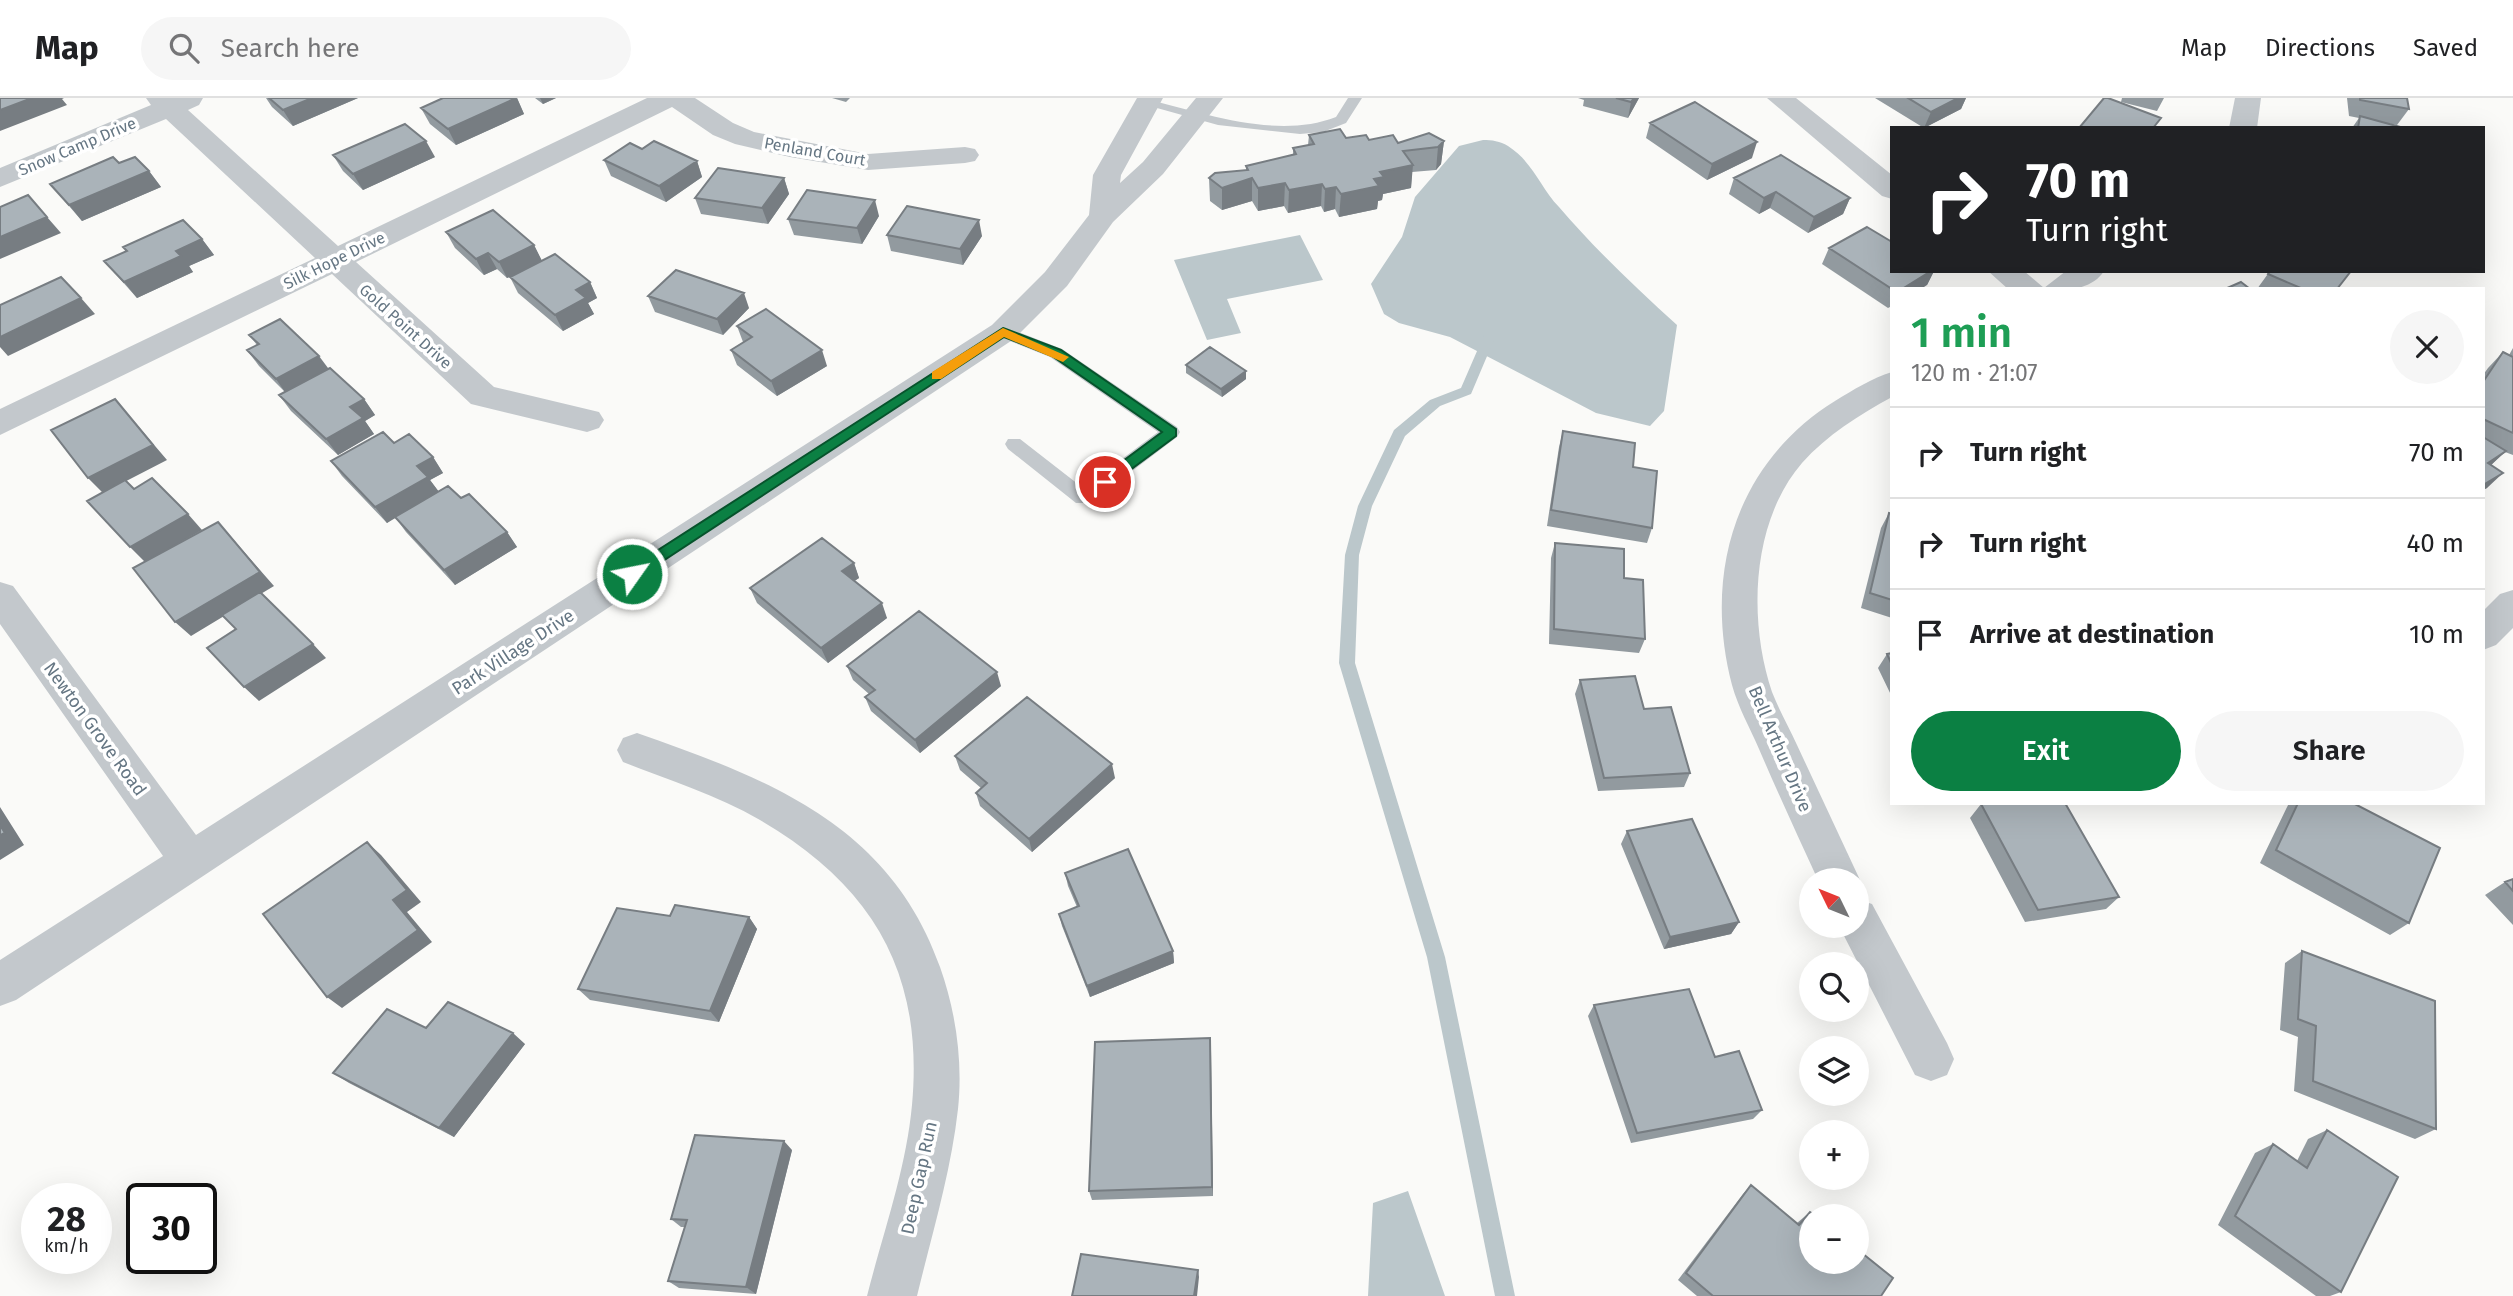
<!DOCTYPE html>
<meta charset="utf-8">
<style>
:root{--surface:#fff;--page:#f6f6f6;--text:#202124;--muted:#757577;--line:#e0e0e0;--accent:#0b8043}
body{margin:0;font-family:"Fira Sans",sans-serif;background:var(--page);color:var(--text);height:100vh;display:flex;flex-direction:column;font-size:26px;white-space:nowrap}
*{box-sizing:border-box;margin:0}
p{font-size:23px;color:var(--muted)}
.icon{flex:none;width:38px;height:38px;fill:none;stroke:currentColor;stroke-width:2;stroke-linecap:round;stroke-linejoin:round}
.map{position:relative;flex:1;overflow:hidden}
.drawer{position:absolute;left:1890px;top:189px;width:595px;height:518px;display:flex;flex-direction:column;background:var(--surface);border-radius:0px;box-shadow:0 7px 28px #0002}
.drawer>*{flex:none}
.hud{position:absolute;left:1890px;top:28px;width:595px;height:147px;border-radius:0px;box-shadow:0 7px 28px #0002;background:#202124;color:#fff;overflow:hidden}
.needle{width:46px;rotate:313deg}
.controls{position:absolute;left:1799px;top:770px;display:grid;gap:14px}
.controls a{display:grid;place-items:center;width:70px;height:70px;border-radius:50%;background:var(--surface);box-shadow:0 7px 28px #0002;font-size:35px}
.speed{position:absolute;left:21px;top:1085px;display:flex;gap:14px;font-size:35px;font-weight:700;text-align:center}
.speed>*{display:grid;place-content:center;width:91px;height:91px;border-radius:50%;background:var(--surface);box-shadow:0 7px 28px #0002;line-height:1}
.speed small{font-size:18px;font-weight:400}
.speed .limit{border:4px solid #111;border-radius:10px;background:#fff;color:#111}
.pin{position:absolute;display:grid;place-items:center;width:60px;height:60px;color:#fff;margin:-30px;border:4px solid #fff;border-radius:50%;box-shadow:0 2px 7px #0007}
.me{position:absolute;width:77px;margin:-38px;rotate:57deg;stroke-linejoin:round;filter:drop-shadow(0 0 5px #0008)}
.turn{display:flex;align-items:center;gap:24px;height:147px;padding:0 21px;font-size:32px}
.turn .icon{width:91px;height:91px;stroke-width:2.5}
.turn b{display:block;font-size:49px;line-height:60px}
.round{display:grid;place-items:center;flex:none;width:74px;height:74px;border-radius:37px;background:var(--page)}
.head{display:flex;align-items:center;justify-content:space-between;height:119px;padding:0 21px}
h1{font-size:42px;font-weight:600;line-height:52px;color:#1e9e55}
.action{display:flex;gap:14px;margin-top:auto;padding:14px 21px}
.action a{flex:1;height:80px;border-radius:42px;background:var(--accent);color:#fff;font-size:28px;font-weight:600;line-height:80px;text-align:center}
.action a+a{background:var(--page);color:var(--text)}
ul{padding:0;list-style:none}
li{display:flex;align-items:center;gap:21px;height:91px;padding:0 21px;border-top:2px solid var(--line)}
li div{flex:1}
li b{display:block;font-size:26px}
li em{font-style:normal}
header{display:flex;align-items:center;gap:42px;box-sizing:border-box;height:98px;padding:0 35px;background:var(--surface);border-bottom:2px solid var(--line)}
header strong{font-size:33px}
nav{display:flex;gap:38px;margin-inline-start:auto;font-size:24px}
.search{width:490px;height:63px;background:var(--page);display:flex;align-items:center;gap:18px;box-sizing:border-box;padding:0 24px;border-radius:38px;color:var(--muted);font-size:26px}
.map>svg:first-child{display:block}
</style>
<header>
<strong>Map</strong>
<div class="search"><svg class="icon" aria-label="search" viewBox="0 0 24 24"><circle cx="10" cy="10" r="6"/><path d="M15 15l6 6"/></svg>Search here</div>
<nav><a>Map</a><a>Directions</a><a>Saved</a></nav>
</header>
<div class="map">
<svg width="2513" height="1198" viewBox="0 0 2513 1198">
<rect width="100%" height="100%" fill="#fafaf8"/>
<path fill="#bbc7cb" d="M1483,42C1492,42 1500,43 1508,48C1533,64 1540,89 1559,109C1596,152 1635,189 1677,227L1664,313L1650,328L1596,315L1450,239L1399,225L1384,216L1371,186L1402,139L1415,99L1459,48Z
M1300,137L1323,182L1227,201L1241,235L1207,242L1174,162Z
M1408,1093L1445,1198H1368L1373,1105Z"/>
<g fill="none" stroke-linecap="round" stroke-linejoin="round">
<path fill="#bbc7cb" fill-rule="evenodd" d="M1490,233L1496,237L1471,296L1440,308L1405,338L1372,408L1359,457L1355,565L1445,859L1515,1198H1495L1427,859L1339,565L1345,457L1358,408L1394,332L1430,302L1461,290L1484,237Z"/>
<path fill="#c3c8cc" fill-rule="evenodd" d="M1348,0H1362L1346,25L1323,34L1300,36L1218,27L1139,5L1146,1C1204,15 1277,42 1336,19Z
M1003,228L1062,251L1177,329L1180,334L1177,339L1090,405H1076L1008,351L1005,346L1008,341H1020L1083,390L1158,334L1050,259L997,238L994,234Z"/>
<path fill="#c3c8cc" fill-rule="evenodd" d="M146,0H203L199,7L188,12L338,148L647,0H695L733,25L754,34L868,56L965,49L975,51L979,57L975,63L965,65L868,72L790,59L735,46L713,37L672,9L356,164L494,289L599,314L604,322L599,330L587,334L471,306L332,176L0,337V311L315,160L166,21L0,89V70L151,7Z
M1137,0H1163L1121,77L1120,85L1143,64L1196,0H1223L1163,76L1113,124L1067,188L1014,241L16,902L0,908V862L163,758L0,526V484L13,488L196,737L992,227L1045,174L1089,117L1093,77Z
M1767,0H1796L1892,77V101L1882,98Z
M2235,0H2261L2257,30H2229Z
M1988,173H2024L2044,190L2066,173H2104C2086,201 2037,191 2008,191Z
M1892,274V299C1859,317 1827,337 1802,365C1751,424 1748,523 1772,594C1779,612 1789,629 1797,647C1818,692 1839,737 1860,782L1857,789V782H1818C1798,739 1778,695 1759,651C1750,630 1738,609 1732,587C1703,476 1735,365 1835,303C1853,292 1872,280 1892,274Z
M2513,492V530L2496,547L2483,552V513L2500,496Z
M637,635C769,681 890,727 940,869C956,914 963,964 958,1011C951,1074 932,1136 917,1198H867C883,1135 906,1072 912,1007C924,875 873,788 760,722C717,697 669,682 623,664L617,652L623,640Z
M1857,801L1872,806L1947,945L1954,961L1947,977L1931,983L1915,977L1839,828H1857Z"/>
</g>
<path fill="#929a9f" d="M266,0H358L293,28L272,9Z
M517,0L524,16L456,47L430,26L421,10Z
M535,0H556L543,6Z
M832,0H850L846,4Z
M1578,0H1639L1628,20L1583,8L1584,2Z
M1875,0H1966L1961,11L1924,30Z
M2122,0H2164L2157,13L2121,4Z
M2347,0H2407L2409,11L2397,27L2386,25L2404,30H2352L2359,20L2349,18Z
M1650,25L1752,60L1707,82L1646,40Z
M1309,37L1398,45L1444,43L1441,66L1436,72L1412,74L1411,90L1383,96L1382,102L1378,103L1377,111L1339,119L1335,111L1324,114L1321,108L1288,115L1284,108L1258,113L1252,103L1222,112L1210,103L1209,80L1246,72V68L1293,57V50L1308,47Z
M642,51L697,63L702,79L666,104L611,78L604,62Z
M333,57L435,59L363,92L343,73Z
M119,65L149,73L161,89L82,123L50,86Z
M784,80L789,96L768,126L701,116L695,100Z
M1734,80L1850,100L1843,116L1808,135L1770,110L1759,116L1729,96Z
M879,118L862,146L794,137L788,121Z
M446,134L534,147L542,163L590,184L597,200L588,205L594,216L563,233L518,195L510,179L507,180L497,171L484,177L455,150Z
M887,137L982,138L963,167L891,153Z
M202,141L214,157L189,168L193,174L137,200L104,163Z
M1829,150L1892,173H1934L1927,187L1892,191V208L1888,210L1822,166Z
M2270,173L2337,191H2257Z
M648,198L749,210L723,237L655,214Z
M737,228L827,268L777,298L737,267L731,252L743,244Z
M249,237L328,271L364,301L375,317L365,323L374,336L338,357L291,313L279,297L285,294L259,268L247,252L257,247Z
M2513,250V357L2505,354L2491,367L2487,390L2483,392V277L2488,270L2503,254L2509,257Z
M1186,267L1246,273V281L1222,299L1186,275Z
M1563,333L1633,369L1652,430L1647,445L1547,428L1559,349Z
M394,345L433,359L443,375L430,382L439,394L461,400L507,434L517,449L455,487L406,434L395,419L387,425L342,378L331,363Z
M1889,415L1892,416V520L1861,510L1881,430Z
M1555,445L1624,480L1645,541L1639,555L1549,546L1551,460Z
M854,465L859,480L854,483L887,520L828,565L757,505L750,490Z
M1892,555V599L1878,570L1887,556Z
M847,568L1001,588L920,655L871,613L865,599L869,596L853,582Z
M1580,582L1644,611L1690,675L1684,689L1598,693L1575,596Z
M955,658L1115,680L1032,754L980,708L976,695L981,690L960,672Z
M2289,705H2353L2409,825L2390,837L2260,765Z
M1981,706L2119,799L2106,811L2025,824L1970,720Z
M1627,733L1739,824L1731,836L1664,851L1621,746Z
M1065,775L1173,853L1174,865L1090,899L1062,828L1059,816L1077,809L1068,788Z
M2513,781V827L2485,797L2505,784Z
M670,818L749,819L757,831L719,924L590,902L578,891Z
M2302,853L2436,1031L2415,1041L2294,993L2298,939L2280,932L2285,865Z
M1594,907L1715,959L1762,1012L1753,1021L1631,1045L1588,918Z
M426,930L525,946L454,1039L349,985L333,975Z
M1210,940L1213,1098L1092,1102L1089,1093Z
M2327,1032L2341,1194L2330,1198H2316L2218,1127L2255,1055L2273,1046L2297,1063L2308,1041Z
M792,1052L756,1196L679,1190L668,1183L685,1129H681L671,1121Z
M1751,1087L1797,1125L1810,1114L1881,1198H1697L1678,1182L1743,1096Z"/>
<path fill="#777d82" d="M32,0H64L62,1L67,7L0,33V12Z
M312,0H358L293,28L283,12Z
M517,0L524,16L456,47L448,31Z
M540,0H556L543,6Z
M1634,0H1639L1628,20L1631,4Z
M1958,0H1966L1961,11L1924,30L1931,14Z
M426,43L435,59L363,92L353,76Z
M1444,43L1441,66L1436,72L1438,49Z
M1757,44L1752,60L1707,82L1712,66Z
M697,63L702,79L666,104L659,88Z
M1413,67L1411,90L1383,96L1382,102L1378,103L1377,111L1339,119L1341,96L1374,81L1380,74Z
M149,73L161,89L82,123L69,107Z
M784,80L789,96L768,126L762,110Z
M1252,80V103L1222,112V90Z
M1285,85L1284,108L1258,113V90Z
M1322,86L1321,108L1288,115L1289,92Z
M1336,89L1335,111L1324,114L1325,91Z
M1776,94L1770,110L1759,116L1764,100Z
M1850,100L1843,116L1808,135L1814,119Z
M875,102L879,118L862,146L857,130Z
M47,119L61,135L0,161V139Z
M979,122L982,138L963,167L960,151Z
M202,141L214,157L189,168L193,174L137,200L124,184L176,153Z
M534,147L542,163L507,180L499,164Z
M488,155L497,171L484,177L476,161Z
M1931,173H1934L1927,187L1921,191H1902Z
M590,184L597,200L588,205L594,216L563,233L555,217L576,192Z
M744,195L749,210L723,237L717,221Z
M81,200L95,216L8,258L0,249V239Z
M822,252L827,268L777,298L771,283Z
M319,258L331,274L287,297L276,281Z
M1246,273V281L1222,299L1221,291Z
M115,301L167,362L103,395L88,380Z
M364,301L375,317L365,323L374,336L338,357L326,341L350,309Z
M2506,353L2490,368L2488,365Z
M433,359L443,375L430,382L439,394L387,425L375,409L417,368Z
M2503,375L2487,390L2483,392V387Z
M188,416L202,432L145,464L130,449Z
M218,424L274,488L191,538L175,524Z
M507,434L517,449L455,487L444,472Z
M854,465L859,480L847,488L842,473Z
M882,505L887,520L828,565L821,550Z
M313,546L326,560L259,603L244,589Z
M997,574L1001,588L920,655L915,642Z
M1112,666L1115,680L1032,754L1029,741Z
M0,709L24,747L0,762Z
M367,744L381,757L421,804L407,814L432,844L342,910L327,899L393,802Z
M749,819L757,831L719,924L710,913Z
M1739,824L1731,836L1664,851L1670,839Z
M1173,853L1174,865L1090,899L1087,888Z
M513,935L525,946L454,1039L439,1030Z
M1210,940L1211,951L1213,1098L1212,1089Z
M784,1043L792,1052L756,1196L746,1189Z
M1198,1172L1199,1179L1197,1198H1194Z"/>
<path fill="#aab3b9" stroke="#777d82" stroke-width="2" d="M0,0H32L0,12Z
M269,0H312L283,12Z
M443,0H516L448,31L421,10Z
M1616,0H1634L1631,4Z
M1908,0H1958L1931,14Z
M2104,0H2108L2161,20L2153,30H2079Z
M2360,0H2407L2409,11L2360,2Z
M1695,4L1757,44L1712,66L1650,25Z
M2360,18L2404,30H2358Z
M405,26L426,43L353,76L333,57Z
M1340,31L1346,40L1366,37L1369,42L1393,37L1398,45L1429,35L1444,43L1438,49L1403,53L1413,67L1380,74L1384,79L1374,81L1379,88L1341,96L1336,89L1325,91L1322,86L1289,92L1285,85L1258,90L1252,80L1222,90L1209,80L1215,75L1248,72L1246,68L1296,56L1293,50L1314,46L1309,37Z
M654,43L697,63L659,88L604,62L630,45L642,51Z
M1781,57L1850,100L1814,119L1776,94L1764,100L1734,80Z
M113,59L119,65L135,59L149,73L69,107L50,86Z
M718,70L784,80L762,110L695,100Z
M807,92L875,102L857,130L788,121Z
M28,97L47,119L0,139V109Z
M907,108L979,122L960,151L887,137Z
M493,112L534,147L499,164L488,155L476,161L446,134Z
M183,122L202,141L176,153L181,158L124,184L104,163L127,153L123,149Z
M1867,129L1892,144V173H1931L1902,191H1892L1829,150Z
M555,156L590,184L576,192L586,200L555,217L510,179Z
M676,172L744,195L717,221L648,198Z
M2270,173H2351L2337,191H2303L2268,176Z
M61,179L81,200L0,239V207Z
M2241,184L2250,191H2225Z
M766,211L822,252L771,283L731,252L752,239L737,228Z
M280,221L319,258L276,281L247,252L259,246L249,237Z
M1210,249L1246,273L1221,291L1186,267Z
M2503,254L2513,259V335L2483,321V284Z
M330,270L364,301L350,309L363,320L326,341L279,297Z
M115,301L153,347L88,380L51,332Z
M1563,333L1635,345L1633,369L1657,373L1652,430L1551,412Z
M383,334L394,345L409,336L433,359L417,368L428,379L375,409L331,363Z
M2483,339L2506,353L2488,365L2503,375L2483,387Z
M152,380L188,416L130,449L87,403L125,382L134,391Z
M448,388L461,400L469,396L507,434L444,472L395,419Z
M1889,415L1892,416V502L1870,495Z
M218,424L260,474L175,524L133,470Z
M822,440L854,465L842,473L882,505L821,550L750,490Z
M1555,445L1624,451V480L1643,482L1645,541L1554,531Z
M260,494L313,546L244,589L207,550L236,531L222,517Z
M919,513L997,574L915,642L865,599L875,592L847,568Z
M1892,555V567L1887,556Z
M1635,578L1644,611L1671,609L1690,675L1604,680L1580,582Z
M1027,599L1112,666L1029,741L976,695L987,685L955,658Z
M1988,705H2065L2119,799L2038,812L1981,706Z
M2298,705H2353L2440,750L2409,825L2276,752Z
M1692,721L1739,824L1670,839L1627,733Z
M0,727L5,735L0,737Z
M367,744L407,792L393,802L418,832L327,899L263,816Z
M1128,751L1173,853L1087,888L1059,816L1079,808L1065,775Z
M2513,781V793L2505,784Z
M675,807L749,819L710,913L578,891L617,810L670,818Z
M2302,853L2435,903L2436,1031L2313,983L2316,928L2298,921Z
M1689,891L1715,959L1739,953L1762,1012L1637,1035L1594,907Z
M448,904L513,935L439,1030L333,975L387,911L426,930Z
M1210,940L1212,1089L1089,1093L1095,944Z
M2327,1032L2398,1079L2341,1194L2235,1118L2273,1046L2307,1070Z
M695,1037L784,1043L746,1189L668,1183L687,1122L671,1121Z
M1751,1087L1799,1127L1810,1114L1816,1118H1811V1164H1857V1151L1893,1180L1881,1198H1713L1686,1175Z
M1081,1156L1198,1172L1194,1198H1072Z"/>
<path fill="#0b8043" stroke="#07532c" stroke-width="2" d="M1003,230L1061,252L1176,331V338L1110,387H1100V380L1162,334L1052,258L1004,239L637,480H627V472Z"/>
<path fill="#f59e0b" d="M1003,230L1069,259L1063,264L1058,262L1004,239L941,281H932V274Z"/>
<g text-anchor="middle" stroke-width="7" stroke-linejoin="round" paint-order="stroke">
<g font-size="16" fill="#657683" stroke="#fff">
<text transform="translate(77 48) rotate(-23)" y="6">Snow Camp Drive</text>
<text transform="translate(815 53) rotate(10)" y="6">Penland Court</text>
<text transform="translate(334 162) rotate(-26)" y="6">Silk Hope Drive</text>
<text transform="translate(406 228) rotate(42)" y="6">Gold Point Drive</text>
</g>
<g font-size="18" fill="#657683" stroke="#fff">
<text transform="translate(513 554) rotate(-33)" y="6">Park Village Drive</text>
<text transform="translate(95 631) rotate(54)" y="6">Newton Grove Road</text>
<text transform="translate(1780 651) rotate(67)" y="6">Bell Arthur Drive</text>
<text transform="translate(919 1080) rotate(-78)" y="6">Deep Gap Run</text>
</g>
</g>
</svg>
<div class="controls">
<a><svg class="needle" viewBox="-14 -14 28 28"><path d="M0-13l5 13h-10z" fill="#e53935"/><path d="M0 13l5-13h-10z" fill="#757577"/></svg></a>
<a><svg class="icon" aria-label="search" viewBox="0 0 24 24"><circle cx="10" cy="10" r="6"/><path d="M15 15l6 6"/></svg></a>
<a><svg class="icon" aria-label="layers" viewBox="0 0 24 24"><path d="M12 4l9 5-9 5-9-5zM3 14l9 5 9-5"/></svg></a>
<a>+</a>
<a>−</a>
</div>
<div class="speed"><div>28<small>km/h</small></div><div class="limit">30</div></div>
<div class="pin" style="left:1105px;top:384px;background:#d93025"><svg class="icon" aria-label="arrive" viewBox="0 0 24 24"><path d="M6 21V4h12l-3 4 3 4H6"/></svg></div>
<svg class="me" style="left:632px;top:476px" viewBox="-20 -20 40 40"><circle r="17" fill="#0b8043" stroke="#fff" stroke-width="3"/><path d="M0-11L8 9 0 5-8 9z" fill="#fff"/></svg>
<div class="hud">
<div class="turn"><svg class="icon" aria-label="right" viewBox="0 0 24 24"><path d="M7 20v-9h11M14 6l5 5-5 5"/></svg><div><b>70 m</b>Turn right</div></div>
</div>
<section class="drawer">
<div class="head"><div><h1>1 min</h1><p>120 m · 21:07</p></div><a class="round"><svg class="icon" aria-label="close" viewBox="0 0 24 24"><path d="M6 6l12 12M18 6L6 18"/></svg></a></div>
<ul>
<li><svg class="icon" aria-label="right" viewBox="0 0 24 24"><path d="M7 20v-9h11M14 6l5 5-5 5"/></svg><div><b>Turn right</b></div><em>70 m</em></li>
<li><svg class="icon" aria-label="right" viewBox="0 0 24 24"><path d="M7 20v-9h11M14 6l5 5-5 5"/></svg><div><b>Turn right</b></div><em>40 m</em></li>
<li><svg class="icon" aria-label="arrive" viewBox="0 0 24 24"><path d="M6 21V4h12l-3 4 3 4H6"/></svg><div><b>Arrive at destination</b></div><em>10 m</em></li>
</ul>
<div class="action"><a>Exit</a><a>Share</a></div>
</section>
</div>
